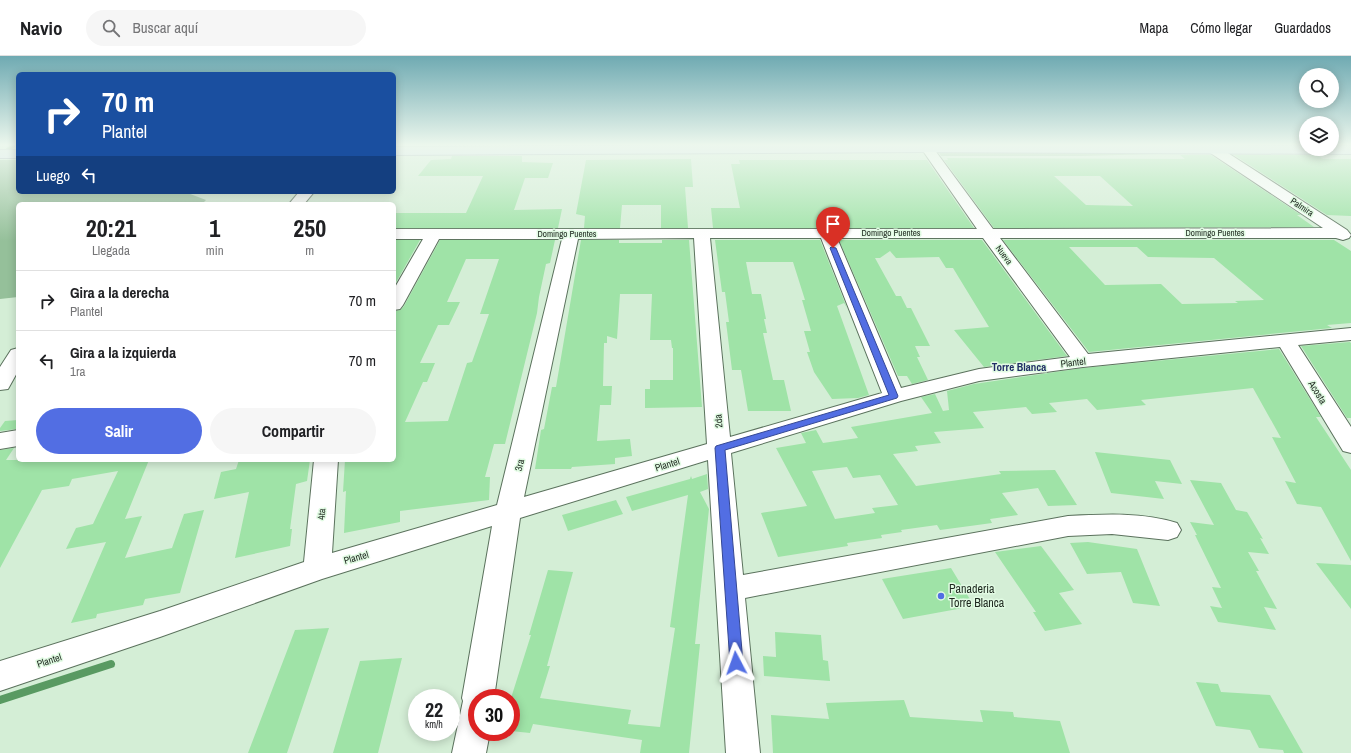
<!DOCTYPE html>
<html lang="es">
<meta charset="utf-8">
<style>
:root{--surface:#fff;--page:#f6f6f6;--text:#202124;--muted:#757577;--line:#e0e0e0;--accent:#526ee3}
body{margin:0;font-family:"Archivo Narrow",sans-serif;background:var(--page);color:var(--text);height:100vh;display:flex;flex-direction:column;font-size:15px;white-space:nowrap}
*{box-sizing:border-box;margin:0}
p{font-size:13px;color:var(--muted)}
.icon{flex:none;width:22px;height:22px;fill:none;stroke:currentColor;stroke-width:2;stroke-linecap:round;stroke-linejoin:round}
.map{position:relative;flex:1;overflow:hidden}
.sheet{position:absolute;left:16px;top:146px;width:380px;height:260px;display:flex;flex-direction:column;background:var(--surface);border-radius:6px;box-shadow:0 2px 10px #0003}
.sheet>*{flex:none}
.guide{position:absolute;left:16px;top:16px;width:380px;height:122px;border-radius:6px;box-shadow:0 2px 10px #0003;background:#1a4fa0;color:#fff;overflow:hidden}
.controls{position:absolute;left:1299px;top:12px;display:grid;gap:8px}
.controls a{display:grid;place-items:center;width:40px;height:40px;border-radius:50%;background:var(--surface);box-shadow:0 2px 10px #0003;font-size:20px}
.speed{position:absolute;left:408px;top:633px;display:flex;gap:8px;font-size:20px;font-weight:700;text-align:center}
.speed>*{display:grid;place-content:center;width:52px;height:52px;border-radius:50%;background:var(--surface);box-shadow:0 2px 10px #0003;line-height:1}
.speed small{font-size:10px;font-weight:400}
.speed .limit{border:6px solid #d22;background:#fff;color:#111}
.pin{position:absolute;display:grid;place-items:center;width:34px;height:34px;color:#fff;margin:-41px -17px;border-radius:50% 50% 50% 0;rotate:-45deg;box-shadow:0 0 4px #0007}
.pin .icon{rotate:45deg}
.me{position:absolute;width:44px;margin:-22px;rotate:356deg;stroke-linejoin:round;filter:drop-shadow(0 0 3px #0008)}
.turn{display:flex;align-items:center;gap:14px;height:84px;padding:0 20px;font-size:18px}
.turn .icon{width:52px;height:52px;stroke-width:2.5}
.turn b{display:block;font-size:28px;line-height:34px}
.then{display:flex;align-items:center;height:38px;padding:0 20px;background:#0003;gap:8px;font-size:15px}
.eta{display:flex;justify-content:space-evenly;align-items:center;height:68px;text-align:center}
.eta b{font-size:24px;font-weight:700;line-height:28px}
.primary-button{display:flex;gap:8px;margin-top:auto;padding:8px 20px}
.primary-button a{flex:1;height:46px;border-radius:24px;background:var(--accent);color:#fff;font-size:16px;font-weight:700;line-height:46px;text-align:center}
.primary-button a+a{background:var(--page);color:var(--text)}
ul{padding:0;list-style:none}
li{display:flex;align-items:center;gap:12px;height:60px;padding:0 20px;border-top:1px solid var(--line)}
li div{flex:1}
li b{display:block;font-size:15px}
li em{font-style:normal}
header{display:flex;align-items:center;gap:24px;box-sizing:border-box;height:56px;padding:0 20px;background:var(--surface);border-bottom:1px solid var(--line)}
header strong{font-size:19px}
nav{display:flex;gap:22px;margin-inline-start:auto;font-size:14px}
.search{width:280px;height:36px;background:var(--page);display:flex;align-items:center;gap:10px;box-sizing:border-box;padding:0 14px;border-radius:22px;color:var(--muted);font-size:15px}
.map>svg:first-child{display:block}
</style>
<header>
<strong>Navio</strong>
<div class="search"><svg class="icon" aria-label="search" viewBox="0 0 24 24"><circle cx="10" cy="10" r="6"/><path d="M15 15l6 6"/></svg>Buscar aquí</div>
<nav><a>Mapa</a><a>Cómo llegar</a><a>Guardados</a></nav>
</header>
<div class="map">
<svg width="1351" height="697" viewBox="0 0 1351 697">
<rect width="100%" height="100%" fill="#d4eed6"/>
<path fill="#95c09a" d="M938,95L1155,96L1157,98L1081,100H941Z
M0,104H18V136H185L206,144L202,148H18V241L0,243Z"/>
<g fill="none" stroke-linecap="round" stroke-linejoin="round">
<path stroke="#599a62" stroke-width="4" d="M0,100L15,88"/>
<path stroke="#599a62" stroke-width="8" d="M0,644L111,608"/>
</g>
<path fill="#9fe3a7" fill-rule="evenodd" d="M1180,99H1211L1301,159H1297L1314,171L994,172L944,104H948L947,102L1185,103ZM1054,120H1100L1133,150L1086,149Z
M1234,99H1317L1323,103H1351V160L1327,159Z
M452,100H522V106L553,107L548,122H525L514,154L562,153L558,172H394V157H466L483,120H418L431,104L451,103Z
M691,103L693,131H685L688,172H661V149H622L620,172H584L585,160L576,158L586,104Z
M739,104H927L974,172H713L711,152H740L731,108H740Z
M394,184H420L394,230Z
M440,184H555L550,207L546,208L539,241L537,257L505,388H494L485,421H490L489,444L400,455V466L344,477L346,435L343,436L345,404H394V255L400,254L404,250ZM466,203H499L480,258H489L472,306L467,307L448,365L405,366L423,326H427L435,307H420L438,269H449L460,246H447Z
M581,184H619V187H662V184H689L702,351L645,352V333H650V324H673V292H672L671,284H650L652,238H620L617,283L607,280V287H604L603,330H612L611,349H600L597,385L630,383L632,400L615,402V408L572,411L571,413H535L541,374L544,373L552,331H556Z
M715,184H820L847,252L844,247L837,250L869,339L858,342L832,343L814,316L807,296H810L804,275H811L802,244H805L793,206H746L752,238H761L766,263H764L767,277H763L773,324H784L791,355H748L741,314H732L726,266H729L725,236H722Z
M839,184H982L1067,300L984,311L954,274L989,271L953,212H946L939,201L896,202L890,195L880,202H875L896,240H901L907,252H911L930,290H915L920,301H917L928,324L912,328L907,320H898Z
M1003,184H1334L1351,195V267L1327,269L1332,272L1089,296ZM1069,191H1137L1148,201L1214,202L1264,244L1235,245L1238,247L1182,248L1161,228L1105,229Z
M1350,286L1351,287V362H1347L1301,290Z
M1279,293L1321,361H1316L1351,414V505L1321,451L1297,448L1285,425L1296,427L1272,381L1281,382L1253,332L1141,344L1146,349L1097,354L1087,343L1049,347L1057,356L1032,358L1026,351L973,356L984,372L934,376L941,387L915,390L918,395L893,398L916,430L1001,418L999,415L1055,414L1077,449L1048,450L1038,432L1002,437L1018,459L990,463L992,467L970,470L940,474L937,469L901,474L902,476L881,479L882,482L847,487L848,490L778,501L761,457L807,450L776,392L806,387L801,377L816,374L823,387L858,382L851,371L932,357L921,341L935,338L943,355L949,354L947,335L974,328L1083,312ZM847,411L853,422L880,419L898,449L872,452L875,457L835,463L812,415Z
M18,364V373L0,375V372L5,365Z
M14,392L6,404H149L125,463L142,460L125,502L172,492L184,458L204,454L180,537L145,543L143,549L97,558L96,562L71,567L106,486L66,493L76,472L93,468L118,415L72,423L69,430L42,434L0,512V394Z
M1095,396L1170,404L1182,428L1155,425L1164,443L1111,437Z
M239,404H310L307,425L296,428L290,473H292L290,490L235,502L249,436L214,443L221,416L236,413Z
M707,418L708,433L700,436L709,453L695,588H700L689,697H640L642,684L533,668L530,677L511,675V642L531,579H529L548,514L573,516L547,610H550L540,642L631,654L628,668L660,671L675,572L670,571L688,439L632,455L626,441L690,423L691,420L692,423Z
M1190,424L1221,427L1236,454L1247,456L1263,483L1260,482L1269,498L1248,496L1259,515H1256L1277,553L1264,551L1276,574L1218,566L1210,550L1222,552L1212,531L1221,532L1195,479H1197L1190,466L1214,469Z
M616,444L623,458L568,475L562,459Z
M1088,486L1137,493L1160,550L1133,547L1121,516L1087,518L1070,487Z
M1041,490L1074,534L1059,537L1082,568L1045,575L1033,556H1036L995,496Z
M1316,507L1351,509V553Z
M951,512L974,550L903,563L882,523Z
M329,572L287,697H248L295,574Z
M775,576L821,579L823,604L828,605L830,625L764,620L763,600L776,601Z
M402,602L378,697H333L360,605Z
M1196,626L1218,628L1221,636L1270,639L1303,697H1284L1283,694L1259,692L1250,674L1216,670Z
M904,644L910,661L983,666L980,654L1013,656L1014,661L1060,665L1070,697H773L771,659L829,663L826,647Z"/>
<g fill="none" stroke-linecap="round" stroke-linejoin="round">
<g stroke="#5b725d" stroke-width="2">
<path id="minor" d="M927,88L931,89L993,173L1323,172L1209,96L1207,93L1209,90H1217L1347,174L1351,179L1349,182L1343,184L1336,182H1000L1088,298L1351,272V284L1298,289L1351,371V397L1343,395L1280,291L1083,311L979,325L901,345L731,397L743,519L1068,460C1103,458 1144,456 1177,467L1181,474L1177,481L1168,484L1112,478L1068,480L745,542L760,697H726L708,404L520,462L494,642H477V676H490L486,697H452L463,645L462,642L492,470L322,523L160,581L0,635V605L160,555L304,506L314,404H338L332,497L497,449L562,183H439L403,249L400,253L394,254V233L423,183H394V173H977L921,92L923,89ZM694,182L707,388L524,441L578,183ZM710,182H821L882,337L730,381ZM837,182H983L1070,301L979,313L901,332Z
M299,136H314L304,148H289Z
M18,292V315L8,333L0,334V311L11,294Z
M18,374V390L0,393V377Z"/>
</g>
<g stroke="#8995a9" stroke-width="2">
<path id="major" d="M927,88L1306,90V93H1332V90H1351V98L927,96L394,99V91Z
M0,94H18V102H0Z"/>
</g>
<use href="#minor" fill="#fff" fill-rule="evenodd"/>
<use href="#major" fill="#dbe2f8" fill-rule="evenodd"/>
</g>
<linearGradient id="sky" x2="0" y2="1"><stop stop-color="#6faab2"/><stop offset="0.48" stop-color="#ecf7ed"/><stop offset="1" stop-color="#ecf7ed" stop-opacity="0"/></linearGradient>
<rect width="1351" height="185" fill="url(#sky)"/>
<path fill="#526ee3" stroke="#354894" d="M831,191L836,192L898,340L897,342L725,394L743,607L741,611L736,613L732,611L730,607L715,392L716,390L889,339L830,192Z"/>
<circle fill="#526ee3" stroke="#e1fbe3" stroke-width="1.5" cx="941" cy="540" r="4"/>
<g text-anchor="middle" stroke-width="3" stroke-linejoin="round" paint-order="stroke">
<g font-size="9" fill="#1e281f" stroke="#e1fbe3">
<text transform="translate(1302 151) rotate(33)" y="3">Palmira</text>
<text x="891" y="180">Domingo Puentes</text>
<text x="1215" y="180">Domingo Puentes</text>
<text x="567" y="181">Domingo Puentes</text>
<text transform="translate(1004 199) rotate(53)" y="3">Nueva</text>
</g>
<g font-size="10" fill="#1e281f" stroke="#e1fbe3">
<text transform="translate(1073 306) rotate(-7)" y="4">Plantel</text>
<text transform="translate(1318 336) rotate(58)" y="4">Acosta</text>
<text transform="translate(718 365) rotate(-95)" y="4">2da</text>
<text transform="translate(667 408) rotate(-17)" y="4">Plantel</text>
<text transform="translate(519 409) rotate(-77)" y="4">3ra</text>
<text transform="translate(321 458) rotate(-86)" y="4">4ta</text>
<text transform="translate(356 501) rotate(-16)" y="4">Plantel</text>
<text transform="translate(49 604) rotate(-18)" y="4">Plantel</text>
</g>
<g font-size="11" font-weight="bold" fill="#202d65" stroke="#e1fbe3">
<text x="1019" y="315">Torre Blanca</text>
</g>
<g font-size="12" fill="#1e281f" stroke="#e1fbe3" text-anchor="start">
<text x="949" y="537">Panaderia<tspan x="949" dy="14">Torre Blanca</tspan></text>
</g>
</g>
</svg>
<div class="controls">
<a><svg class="icon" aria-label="search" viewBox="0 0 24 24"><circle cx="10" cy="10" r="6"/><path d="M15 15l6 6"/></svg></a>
<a><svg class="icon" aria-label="layers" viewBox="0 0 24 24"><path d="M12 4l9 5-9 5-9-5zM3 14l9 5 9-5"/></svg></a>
</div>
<div class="speed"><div>22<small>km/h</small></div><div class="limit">30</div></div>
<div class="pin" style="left:833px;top:192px;background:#d93025"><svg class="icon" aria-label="arrive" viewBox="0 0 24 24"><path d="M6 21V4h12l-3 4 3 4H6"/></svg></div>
<svg class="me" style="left:736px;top:607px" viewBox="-20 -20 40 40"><path d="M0-17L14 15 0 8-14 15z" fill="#526ee3" stroke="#fff" stroke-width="4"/></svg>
<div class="guide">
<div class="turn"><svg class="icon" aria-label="right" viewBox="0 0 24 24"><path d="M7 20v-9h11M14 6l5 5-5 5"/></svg><div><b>70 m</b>Plantel</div></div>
<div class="then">Luego<svg class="icon" aria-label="left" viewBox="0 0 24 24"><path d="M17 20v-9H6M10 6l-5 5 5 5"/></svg></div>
</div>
<section class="sheet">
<div class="eta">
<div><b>20:21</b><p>Llegada</p></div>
<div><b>1</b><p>min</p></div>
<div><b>250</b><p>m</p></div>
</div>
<ul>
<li><svg class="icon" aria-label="right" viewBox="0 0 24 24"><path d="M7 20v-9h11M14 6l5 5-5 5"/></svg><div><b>Gira a la derecha</b><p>Plantel</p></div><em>70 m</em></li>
<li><svg class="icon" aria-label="left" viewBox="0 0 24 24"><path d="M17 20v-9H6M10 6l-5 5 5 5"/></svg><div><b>Gira a la izquierda</b><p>1ra</p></div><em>70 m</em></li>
</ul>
<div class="primary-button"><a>Salir</a><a>Compartir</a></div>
</section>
</div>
